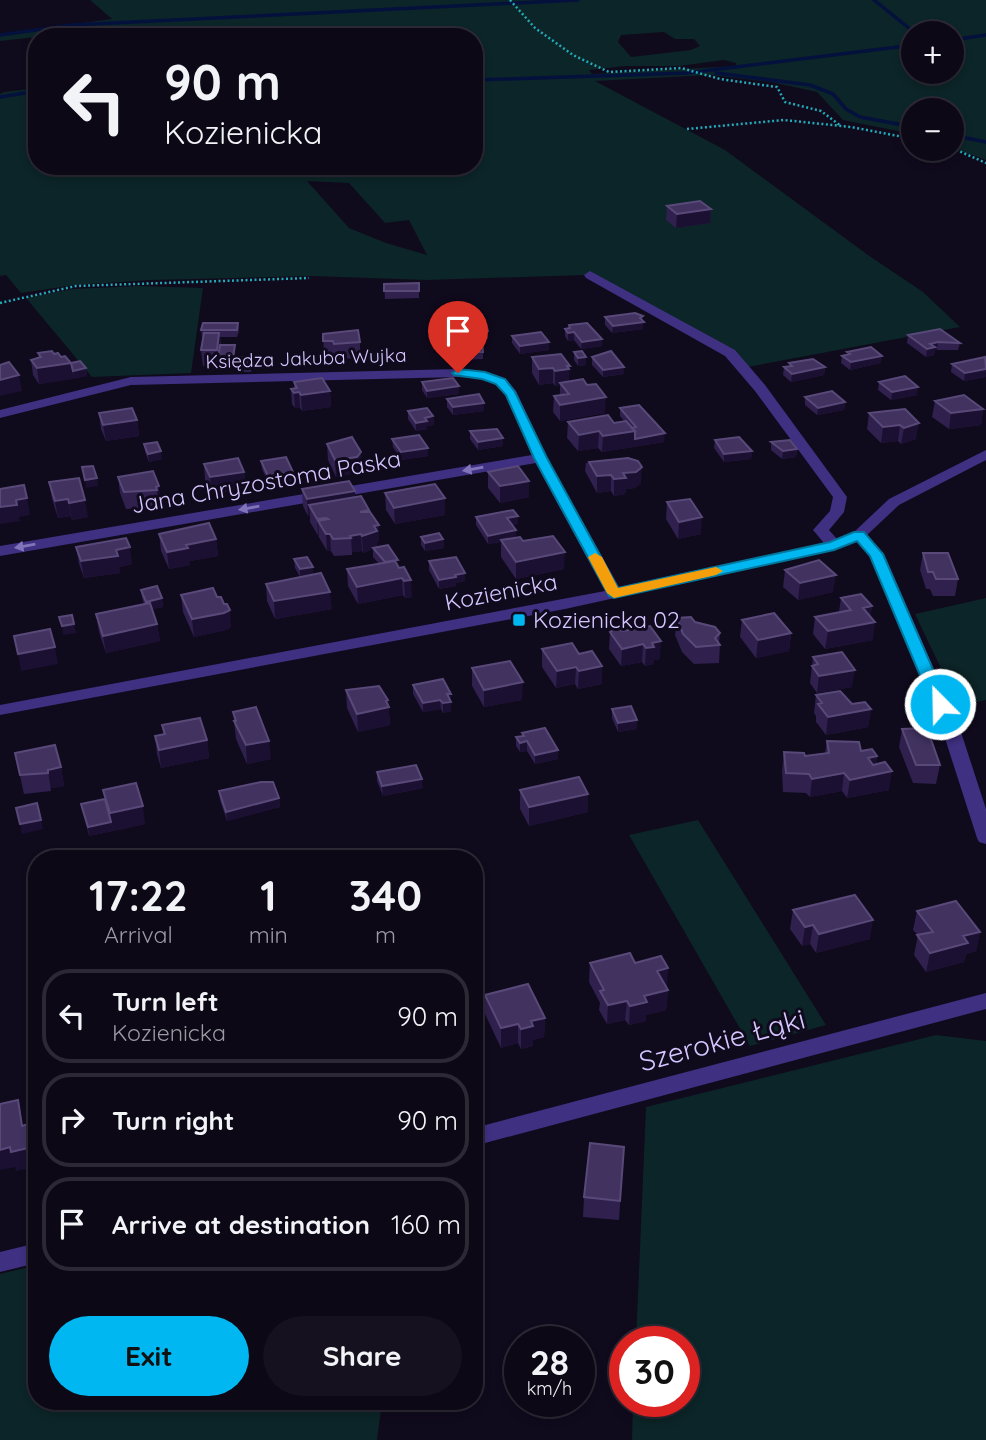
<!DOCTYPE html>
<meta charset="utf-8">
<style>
:root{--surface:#0c0816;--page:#15111f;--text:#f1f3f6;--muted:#9a9aa1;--line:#2c2935;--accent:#00b7f1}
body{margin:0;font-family:Quicksand,sans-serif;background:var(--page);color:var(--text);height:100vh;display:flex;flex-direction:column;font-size:26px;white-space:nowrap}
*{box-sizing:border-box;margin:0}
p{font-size:23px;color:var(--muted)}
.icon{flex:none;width:38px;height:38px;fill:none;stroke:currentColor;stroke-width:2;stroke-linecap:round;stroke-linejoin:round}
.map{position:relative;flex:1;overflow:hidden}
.panel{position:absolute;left:28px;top:850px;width:455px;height:560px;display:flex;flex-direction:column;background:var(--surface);border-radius:28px;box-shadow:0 4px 10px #0003,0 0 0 2px var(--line)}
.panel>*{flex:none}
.guide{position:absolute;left:28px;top:28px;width:455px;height:147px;border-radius:28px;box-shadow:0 4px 10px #0003,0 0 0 2px var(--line);background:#0c0816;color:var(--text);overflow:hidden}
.fabs{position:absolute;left:901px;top:21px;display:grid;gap:14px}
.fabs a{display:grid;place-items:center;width:63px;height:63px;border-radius:50%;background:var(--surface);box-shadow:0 4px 10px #0003,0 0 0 2px var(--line);font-size:35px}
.speed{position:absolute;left:504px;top:1326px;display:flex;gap:14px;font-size:35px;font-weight:700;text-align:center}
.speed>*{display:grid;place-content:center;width:91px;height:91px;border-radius:50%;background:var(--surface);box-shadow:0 4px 10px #0003,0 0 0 2px var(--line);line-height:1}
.speed small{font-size:18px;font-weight:400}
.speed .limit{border:10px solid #d22;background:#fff;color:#111}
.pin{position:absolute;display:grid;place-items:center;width:60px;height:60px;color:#fff;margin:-72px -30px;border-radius:50% 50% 50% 0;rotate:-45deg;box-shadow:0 0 7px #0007}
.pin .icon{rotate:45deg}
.me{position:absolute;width:77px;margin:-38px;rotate:337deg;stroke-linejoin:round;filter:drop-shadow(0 0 5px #0008)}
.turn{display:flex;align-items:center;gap:24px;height:147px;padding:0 21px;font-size:32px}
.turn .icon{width:91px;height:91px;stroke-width:2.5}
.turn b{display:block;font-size:49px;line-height:60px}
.eta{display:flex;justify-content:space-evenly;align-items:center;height:119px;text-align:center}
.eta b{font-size:42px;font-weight:700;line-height:49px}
.primary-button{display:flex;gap:14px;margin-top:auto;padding:14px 21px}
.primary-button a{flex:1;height:80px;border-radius:42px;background:var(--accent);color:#111;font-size:28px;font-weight:700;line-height:80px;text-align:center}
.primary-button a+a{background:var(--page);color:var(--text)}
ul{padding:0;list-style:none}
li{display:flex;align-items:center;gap:21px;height:94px;margin:0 14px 10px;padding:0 7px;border:4px solid var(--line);border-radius:28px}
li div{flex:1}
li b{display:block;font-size:26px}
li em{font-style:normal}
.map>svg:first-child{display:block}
</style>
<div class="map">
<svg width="986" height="1440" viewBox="0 0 986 1440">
<rect width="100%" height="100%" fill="#100a1d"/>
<path fill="#0c2528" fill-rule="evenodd" d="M90,0H986V160L952,148V110H914L913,134L843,120L817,92L771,82L711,75L595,81L725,150L868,255L923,292L960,327L748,367L585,275L427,280L311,276L151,280L75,285L21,293L6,275L0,276V94L4,92L37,88V166H83L89,173L163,169V166H474V37L45,36L0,41V34L112,19ZM664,32L675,39H694L700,46L691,50L631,57L618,42L621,35ZM914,33H952V72H914ZM724,60L736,63V66L592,74L589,70L625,66H679ZM307,181L349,183L385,223L409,220L427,255L386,243L349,228Z
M139,286L203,288L191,373L92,377L26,298L73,289Z
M986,598V700L959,706L915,614Z
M698,820L826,1025L750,1046L629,835Z
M936,1035L986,1041V1440H632L633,1402H684V1342H636L646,1107Z
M37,1265V1402H382L377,1440H0V1274Z"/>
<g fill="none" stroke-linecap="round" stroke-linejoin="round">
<path stroke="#04113c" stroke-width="3.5" d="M874,0L915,33
M0,35L71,25L578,0
M952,40L986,35
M716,73L810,85L833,94L846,109L860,117L914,127
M474,80L687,73L914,45
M0,97L37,91
M952,135L986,142"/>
<path stroke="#22abb8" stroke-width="2.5" stroke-dasharray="2 2.5" stroke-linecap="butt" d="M510,0L535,28L573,55L609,72L681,68L720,79L777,87L785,102L821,111L841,126
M687,129L784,120L851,127L914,139
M952,148L986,163
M0,303L76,286L309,278"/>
<path fill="#3f3081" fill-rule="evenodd" d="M590,271L735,350L765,385L847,497L844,512L829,530L837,539L854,532L889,499L986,450V460L899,505L867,535L884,554L960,729L986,809V844L979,842L977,838L942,729L869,555L856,541L834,550L565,609L0,715V705L605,591L536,463L0,556V546L532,455C524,438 511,395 496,385C486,378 470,378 458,377L131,385L0,418V410L131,377L458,369L485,372L506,379L516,391L547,458L619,587L824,543L813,530L830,511L833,497L755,391L725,356L586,278L584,275Z
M986,993V1009L474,1146V1128Z
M37,1243V1263L0,1272V1252Z"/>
</g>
<path fill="#2f204d" d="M667,206L711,209L710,223L676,228L666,220Z
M419,283V298L385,299L384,284Z
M643,316V329L612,333L605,325V317Z
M440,320L458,327V334L441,335Z
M238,323L239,331L237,337H220L221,345H235V353L234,365L203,366L201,350L203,337H202L201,330Z
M569,325L602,346L581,349L574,340L568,341L565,336V329L568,328Z
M463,327L488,331V339H464Z
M323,334L360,342V358L334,359V356H324Z
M908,335L960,343L958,350H935L934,355L926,357L907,343Z
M441,336L459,342L483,352V359L458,360L457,355L442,356Z
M512,336L549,350L520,354L512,343Z
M574,352L586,365L578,366L574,360Z
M847,352L881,363L850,370L841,363L842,356L847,355Z
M38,353L54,354L71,363L86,368L87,376L39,384L33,375L31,360L39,358Z
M561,354L569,381L605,413L560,421L553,412L554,396L560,395V385L555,386L553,383L539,385L532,373V357Z
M242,357L252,365L251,372H241Z
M592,357L624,367V374L603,377L592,365Z
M789,363L825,367L824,375L791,382L783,375L784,367L789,366Z
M952,364L986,377L964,381L951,372Z
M294,382L330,391L331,407L302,411L300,408H295L292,404L291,389L294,388Z
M422,382L459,394L427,398L422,390Z
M879,382L917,395L891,400L878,390Z
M805,397L845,402L844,410L817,415L805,405Z
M447,399L484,411L453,415L447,407Z
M935,401L983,409L981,425L949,429L932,417Z
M620,408L664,442L602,452L598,448L578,451L567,438L568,422L614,423L624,421L620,416Z
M905,409L916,439L901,444L898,441L881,443L867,429L869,413Z
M408,411L433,416L434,425L427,426V429L416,431L408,419Z
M99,413L137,420L139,436L106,441L101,429Z
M470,431L503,438V446L478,450L470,439Z
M392,439L428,456L401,460L393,447Z
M715,440L752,451L751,459L724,462L714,448Z
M771,442L797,449L796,457L782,459L771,450Z
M144,444L162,459L149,462L145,452Z
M327,444L362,469L357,473L336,477L328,460Z
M261,461L293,472L294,480L284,482L285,486L274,488L269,484L262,469Z
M586,463H589L641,483L635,488L626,489L625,494L614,496L611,491L597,493L585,471Z
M204,464L244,472L246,488L212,494L205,480Z
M153,471L161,503H159V507L126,509L120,493L118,477Z
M488,472L529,497L500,503L488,488Z
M49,482L88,517L72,520L71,516L58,518L52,499Z
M302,489L355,491V497L369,512L379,525V542H377V548L399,567L412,597L405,598L403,595L358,604L348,586L347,569L379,564L373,557V549L363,553L362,551L352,552V555L334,556L331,551H327L310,522V515L308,516L303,506Z
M385,493L445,515L395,524L386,510Z
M667,502L701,534L678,539L666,519Z
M518,516V524L512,525L516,530V538L564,569L516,579L501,557V542L488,544L476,525V517Z
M159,534L216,539L218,556L190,561V565L169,569L161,551Z
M421,537L443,539L444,548L425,551L421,545Z
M76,547L132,564L120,567V573L84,578L79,564Z
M923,553L958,579L955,596H933L930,589H926L920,570Z
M294,559L313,567V575L332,609L275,619L267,601L266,584L300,577L295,568Z
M429,561L465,573V581L456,583V586L439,589L429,570Z
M785,570L833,592L798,600L783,587Z
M141,590L162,598L163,607L152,609L157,624L160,641L106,653L99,632L96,614L144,604L142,598Z
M181,595L217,597L224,604L231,627L226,630L194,637L183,612Z
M841,598L872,606L870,617L873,640L825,649L813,634L815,617L839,612Z
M677,618L695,622L720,633L719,643L720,645L719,663L694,664L682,652L675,635Z
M742,620L791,633L789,651L756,658L740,637Z
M650,626L660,659L654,660L653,664L645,666L642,662L621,666L609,649L610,632L623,631Z
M572,643L602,684L578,689L575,684L556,688L542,667V649Z
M813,657L852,687L817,693L810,683Z
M472,668L522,700L484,707L472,686Z
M413,685L451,694V711L443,713L441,709L423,712L413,694Z
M346,690L388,700L390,725L358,732L347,708Z
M816,695L871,709L868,727L826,735L816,722V716L814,713Z
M612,709L637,720V729L618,732L612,718Z
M233,712L271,759L247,764L236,739Z
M162,725L207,740L209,758L161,768L157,754L155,736L163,734Z
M902,729L940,765L936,784L913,783L899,747Z
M522,733L558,759L535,764L527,751L520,752L516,746V737L522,736Z
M827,741L877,756L876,764L889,790L847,798L842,791L810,797L806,793L783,792L782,771L784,752L805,756L825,753Z
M15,753L61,767L64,786L51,788V791L24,794Z
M377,772L423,788L383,796L377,781Z
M103,790L145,824L113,831L112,829L113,831L89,836L81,804L105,799Z
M520,790L588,794V812L529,826L520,809Z
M219,791L279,798L280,807L227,821L220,800Z
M793,910L870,939L816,953L810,944L802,946L790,929Z
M917,911L980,932L976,951L966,954L964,962L926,972L914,955L918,935L913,930Z
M590,963H635L668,968L666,987L668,990L666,1010L646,1015V1021L629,1025L625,1020L607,1024L599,1010L600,1003L589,982Z
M485,995L545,1018L544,1037L533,1040V1046L521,1049L518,1043L501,1048L485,1014Z
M624,1147L619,1220L583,1217L584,1197Z"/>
<path fill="#1b1032" d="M711,209L710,223L676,228L677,214Z
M643,316V329L612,333L613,326L640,318Z
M574,332V340L568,341V333Z
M219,333L221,348L218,358L217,350Z
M602,339V346L581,349L582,342Z
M549,342V350L520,354V346Z
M938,342L937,350H935L934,355L926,357L927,349L930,344Z
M882,356L881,363L850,370L851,362Z
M586,357V365L578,366V358Z
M71,363L74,379L39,384L37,368Z
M567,366H570L569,381L560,383V385L555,386V371Z
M624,367V374L603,377V370Z
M825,367L824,375L791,382L792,374Z
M86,368L87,376L74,379L73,371Z
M553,368V383L539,385V369Z
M986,369V377L964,381L965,373Z
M19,375L22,391L0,396V380Z
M459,386V394L427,398V391Z
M918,387L917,395L891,400L892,392Z
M330,391L331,407L302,411L301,395Z
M299,392L300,408H295L294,393Z
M606,397L605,413L560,421V405Z
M845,402L844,410L817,415L818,408Z
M484,403V411L453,415V407Z
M983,409L981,425L949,429L951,413Z
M433,416L434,425L427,426V429L416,431V423L425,418Z
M137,420L139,436L106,441L103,425Z
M919,423L916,439L901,444L904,428Z
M900,425L898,441L881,443L883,427Z
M599,431L598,448L578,451L579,435Z
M635,431L665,433L664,442L602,452L603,436Z
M503,438V446L478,450V442Z
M428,448V456L401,460V452Z
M797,449L796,457L782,459L783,451Z
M161,451L162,459L149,462L148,454Z
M752,451L751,459L724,462V454Z
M361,452L362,469L357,473L336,477L335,460Z
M642,467L641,483L635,488L626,489L625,494L614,496V479L623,473Z
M594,470L615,475L611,476V491L597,493V476Z
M244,472L246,488L212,494L210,477Z
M293,472L294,480L284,482L285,486L274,488L273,480L282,474Z
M97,478L98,486L86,488L85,480Z
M529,481V497L500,503V486Z
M159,486L161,503H159L156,487Z
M355,491V507L309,505L310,515L308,516L307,499Z
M27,498L30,515L19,517L20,521L0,524V507L16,500Z
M445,498V515L395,524L394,508Z
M68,499L71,516L58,518L55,501Z
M85,500L88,517L72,520L69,503Z
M518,516V524L507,527V518Z
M702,517L701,534L678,539L679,522Z
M326,518L328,534H330L331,551H327L326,534L318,521L319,536H318L317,519Z
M379,525V542H377L378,547L363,553L362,536L374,526Z
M516,530V539L488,544V536Z
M361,534L362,551L352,552L351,538L350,536Z
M216,539L218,556L190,561V565L169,569L167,552L186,545Z
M443,539L444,548L425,551V543Z
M130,547L132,564L120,567V573L84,578L81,561L116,550Z
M565,552L564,569L516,579V562Z
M313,567V575L300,578V569Z
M465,573V581L456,583V586L439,589V580L455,575Z
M836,575L833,592L798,600L800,583Z
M402,578L403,595L358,604L357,587Z
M411,580L412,597L405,598L404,581Z
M330,592L332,609L275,619L274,601Z
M162,598L163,607L147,610L146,602Z
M872,606L869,623L875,622L873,640L825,649L828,631L863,608Z
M230,610L231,627L226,630L194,637L192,619Z
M74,624L76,633L63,635L62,626Z
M157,624L160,641L106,653L103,636Z
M791,633L789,651L756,658L758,640Z
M661,641L660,659L654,660L653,664L645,666L646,648L652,643Z
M643,644L642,662L621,666L622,649Z
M55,647L58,664L21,671L18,654Z
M602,666V684L578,689L579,671Z
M576,667L575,684L556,688L557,671Z
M855,670L852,687L817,693L819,676Z
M523,682L522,700L484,707V690Z
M447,694H451V711L443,713V703Z
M388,700L390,725L358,732L357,714Z
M440,700L441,709L423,712V703Z
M871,709L868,727L826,735L828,717Z
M637,720V729L618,732V723Z
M207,740L209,758L161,768L159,750Z
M269,741L271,759L247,764L246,745Z
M527,741V751L520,752V743Z
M558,750V759L535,764V755Z
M877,756L874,775L868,758Z
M61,767L64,786L51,788V791L48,770Z
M892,771L889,790L847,798L850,780Z
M844,773L842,791L810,797L812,779Z
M422,779L423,788L383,796L382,786Z
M588,794V812L529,826V807Z
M279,798L280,807L227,821L226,812Z
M143,806L145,824L113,831L110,813Z
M41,820L43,829L22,834L20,824Z
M111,822L113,831L89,836L88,827Z
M873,920L870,939L816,953L819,934Z
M813,925L810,944L802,946L805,927Z
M980,932L976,951L966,954L964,962L926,972L930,953L963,936Z
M668,968L667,987L655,990L657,971Z
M668,990L666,1010L646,1015V1021L629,1025L630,1006L644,996Z
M627,1001L625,1020L607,1024L608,1005Z
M545,1018L544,1037L533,1040V1046L521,1049V1029L531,1021Z
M518,1024V1043L501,1048V1028Z
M28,1124L36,1167L16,1171L15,1167L0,1170V1150Z"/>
<path fill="#413260" stroke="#584979" stroke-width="2" d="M700,201L711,209L677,214L667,206Z
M419,283V291H384V284Z
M635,313L643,316L640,318L644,322L613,326L605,317Z
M457,319L458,327H441L440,320Z
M203,323H238L237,330H201Z
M587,323L602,339L582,342L574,332L568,333L565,329L570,328L569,325Z
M486,324L488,331L464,332L463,327Z
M940,329L960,343L938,342L930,344L935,347L927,349L908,335Z
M358,330L360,342L334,344L333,341H323V334Z
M541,332L549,342L520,346L512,336Z
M204,333H219L217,350H201Z
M441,336H459V342H482L483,352H458L457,348H442Z
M220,345H235L233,357L218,358Z
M871,347L882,356L851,362L842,356L850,354L847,352Z
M52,351L54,354L58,353L61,357L65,356L71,363L37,368L31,360L41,357L38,353Z
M582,351L586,357L578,358L574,352Z
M611,351L624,367L603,370L592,357Z
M561,354L570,366H567L569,369L555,371L553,368L539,369L532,357Z
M242,357H251L250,364H241Z
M985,357L986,369L965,373L952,364Z
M813,359L825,367L792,374L784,367L792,366L789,363Z
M80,361L86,368L73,371L71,363Z
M9,362L19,375L0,380V365Z
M905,376L918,387L892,392L879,382Z
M322,378L330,391L301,395L299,392L294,393L291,389L297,388L294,382Z
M453,378L459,386L427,391L422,382Z
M583,379L587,385L596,384L606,397L560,405L554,396L569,394L560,383Z
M832,391L845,402L818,408L805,397Z
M479,394L484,403L453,407L447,399Z
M964,395L983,409L951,413L935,401Z
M639,405L665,433L635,439V431L632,428L636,427L620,408Z
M132,408L137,420L103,425L99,413Z
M427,408L433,416L425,418L427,421L416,423L408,411Z
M905,409L919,423L904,428L900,425L883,427L869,413Z
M608,415L614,423L626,421L635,431L603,436L599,431L579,435L568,422Z
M497,429L503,438L478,442L470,431Z
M419,435L428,448L401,452L392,439Z
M352,437L361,452L357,457L335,460L327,444Z
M739,437L752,451L724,454L715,440Z
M790,440L797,449L783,451L771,442Z
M157,442L161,451L148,454L144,444Z
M286,457L293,472L282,474L284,478L273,480L268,476L261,461Z
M238,458L244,472L210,477L204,464Z
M628,458L638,461L642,467L636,472L623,473L626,478L614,479L611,475L597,476L589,462Z
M93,466L97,478L85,480L82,467Z
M518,466L529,481L500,486L488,472Z
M153,471L159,486L156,487L157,490L124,492L118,477Z
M79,478L85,500L69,503L68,499L55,501L49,482Z
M349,481L355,491L307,499L302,489Z
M435,484L445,498L394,508L385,493Z
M24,485L27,498L16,500L17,505L0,507V489Z
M361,496L369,510L360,512H370L379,525L374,526L377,531L362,536L361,534L350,536L351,538L333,539L330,534H326L318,521L328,519L326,518L317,519L309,505Z
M690,499L702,517L679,522L667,502Z
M513,510L518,516L507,518L516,530L488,536L476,517Z
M209,523L216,539L186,545L188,548L167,552L159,534Z
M439,533L443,539L425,543L421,537Z
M553,536L565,552L516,562L501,540L520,537L523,541Z
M126,538L130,547L116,550L118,556L81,561L76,547Z
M388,545L398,560L385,562L373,548Z
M923,553H948L958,579H936L933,572H928Z
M307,557L313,567L300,569L294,559Z
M456,557L465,573L455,575L456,577L439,580L429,561Z
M819,560L836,575L800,583L785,570Z
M395,561L399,568L404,567L411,580L404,581L402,578L357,587L347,569Z
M321,573L330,592L274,601L266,584Z
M157,586L162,598L146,602L141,590Z
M213,588L217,597H221L224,604H227L230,610L224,613L192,619L181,595Z
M861,594L872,606L863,608L875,622L828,631L815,617L851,610L841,598Z
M150,603L157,624L103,636L96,614Z
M774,613L791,633L758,640L742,620Z
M72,615L74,624L62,626L59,617Z
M691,617L695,622L715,627L720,633L715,638L720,645L696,647L683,634L677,618Z
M650,626L661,641L652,643L654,647L646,648L643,644L622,649L610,632L617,628L623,631Z
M50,629L55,647L18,654L14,636Z
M572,643L579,654L592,651L602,666L579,671L576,667L557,671L542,649Z
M842,652L855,670L819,676L812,666L818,664L813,657Z
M510,661L523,682L484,690L472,668Z
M443,679L451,694H447L451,702L443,703L440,700L423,703L413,685Z
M379,686L388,700L386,701L389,707L357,714L346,690Z
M840,691L852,704L865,702L871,709L828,717L818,704L822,703L816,695Z
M631,706L637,720L618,723L612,709Z
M256,707L269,741L246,745L234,721H236L233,712Z
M200,718L207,740L159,750L155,736L165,734L162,725Z
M545,728L558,750L535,755L527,741L520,743L516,737L524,736L522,733Z
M927,728L940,765H916L902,729Z
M827,741L859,742L861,751L872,749L877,756L868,758L873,765L885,762L892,771L850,780L844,773L812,779L809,774L786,773L784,752L804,753L805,756L829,753Z
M55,745L61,767L48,770V773L20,775L15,753Z
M416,765L422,779L382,786L377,772Z
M579,777L588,794L529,807L520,790Z
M261,782H273L279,798L226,812L219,791Z
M136,783L143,806L110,813L103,790Z
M105,799L111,822L88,827L81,804Z
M37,803L41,820L20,824L16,808Z
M855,895L873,920L819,934L813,925L805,927L793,910Z
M956,901L980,932L963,936L968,943L930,953L917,935L933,932L917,911Z
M630,953L635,963L661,956L668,968L657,971L668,990L644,996L647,1002L630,1006L627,1001L608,1005L600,991L604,990L590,963Z
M528,984L545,1018L531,1021L533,1026L521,1029L518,1024L501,1028L485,995Z
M18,1100L22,1126L28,1124L32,1147L11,1152L10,1147L0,1150V1104Z
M590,1143L624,1147L620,1201L584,1197Z"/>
<defs><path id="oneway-solid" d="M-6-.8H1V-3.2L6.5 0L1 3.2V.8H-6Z" transform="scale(1.75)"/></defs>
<g fill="#8274ba">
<use href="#oneway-solid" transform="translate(473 469) rotate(170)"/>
<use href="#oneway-solid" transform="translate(249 508) rotate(170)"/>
<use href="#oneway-solid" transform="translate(25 546) rotate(170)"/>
</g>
<path fill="#00b7f1" stroke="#00779d" stroke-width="2" d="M458,369L485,372L505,379L515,392L547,458L618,588L830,542L854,532H864L883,554L948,704L940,709L932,704L870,556L857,541L834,550L614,598L609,596L534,458L506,395L496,384L482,379L454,375L452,373Z"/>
<path fill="#f59e0b" d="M595,553L602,557L618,588L716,567L723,571L716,575L614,598L607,593L588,557Z"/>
<rect fill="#00b7f1" stroke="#100a1d" stroke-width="2.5" x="512" y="613" width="14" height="14" rx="3.5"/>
<g text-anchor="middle" stroke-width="6" stroke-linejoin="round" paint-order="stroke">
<g font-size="19" fill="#d5c6ff" stroke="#100a1d">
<text transform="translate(306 358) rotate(-2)" y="7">Księdza Jakuba Wujka</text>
</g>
<g font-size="23" fill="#d5c6ff" stroke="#100a1d">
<text transform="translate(266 482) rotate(-10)" y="8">Jana Chryzostoma Paska</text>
<text transform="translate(501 592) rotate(-11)" y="8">Kozienicka</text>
</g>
<g font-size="23" fill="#d5c6ff" stroke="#100a1d" text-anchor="start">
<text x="533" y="628">Kozienicka 02</text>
</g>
<g font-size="28" fill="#d5c6ff" stroke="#100a1d">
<text transform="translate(722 1040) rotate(-15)" y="10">Szerokie Łąki</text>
</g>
</g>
</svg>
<div class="fabs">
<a>+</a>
<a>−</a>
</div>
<div class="speed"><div>28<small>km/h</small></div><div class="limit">30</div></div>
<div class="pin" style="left:458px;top:373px;background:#d93025"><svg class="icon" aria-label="arrive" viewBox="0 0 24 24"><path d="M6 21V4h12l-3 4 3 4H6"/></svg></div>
<svg class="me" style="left:940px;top:704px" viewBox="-20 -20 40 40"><circle r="17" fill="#00b7f1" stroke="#fff" stroke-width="3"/><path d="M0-11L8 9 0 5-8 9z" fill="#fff"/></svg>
<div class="guide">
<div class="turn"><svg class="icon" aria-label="left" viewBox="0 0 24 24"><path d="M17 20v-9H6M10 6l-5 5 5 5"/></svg><div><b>90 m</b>Kozienicka</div></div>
</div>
<section class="panel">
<div class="eta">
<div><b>17:22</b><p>Arrival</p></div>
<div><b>1</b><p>min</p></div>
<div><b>340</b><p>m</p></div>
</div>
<ul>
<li><svg class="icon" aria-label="left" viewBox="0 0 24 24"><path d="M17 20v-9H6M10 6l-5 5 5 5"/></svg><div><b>Turn left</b><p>Kozienicka</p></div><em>90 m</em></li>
<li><svg class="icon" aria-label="right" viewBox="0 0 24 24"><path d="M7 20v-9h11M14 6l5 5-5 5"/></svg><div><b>Turn right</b></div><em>90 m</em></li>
<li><svg class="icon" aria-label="arrive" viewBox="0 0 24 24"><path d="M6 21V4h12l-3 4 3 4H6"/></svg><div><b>Arrive at destination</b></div><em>160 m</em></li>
</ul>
<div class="primary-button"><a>Exit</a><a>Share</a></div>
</section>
</div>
